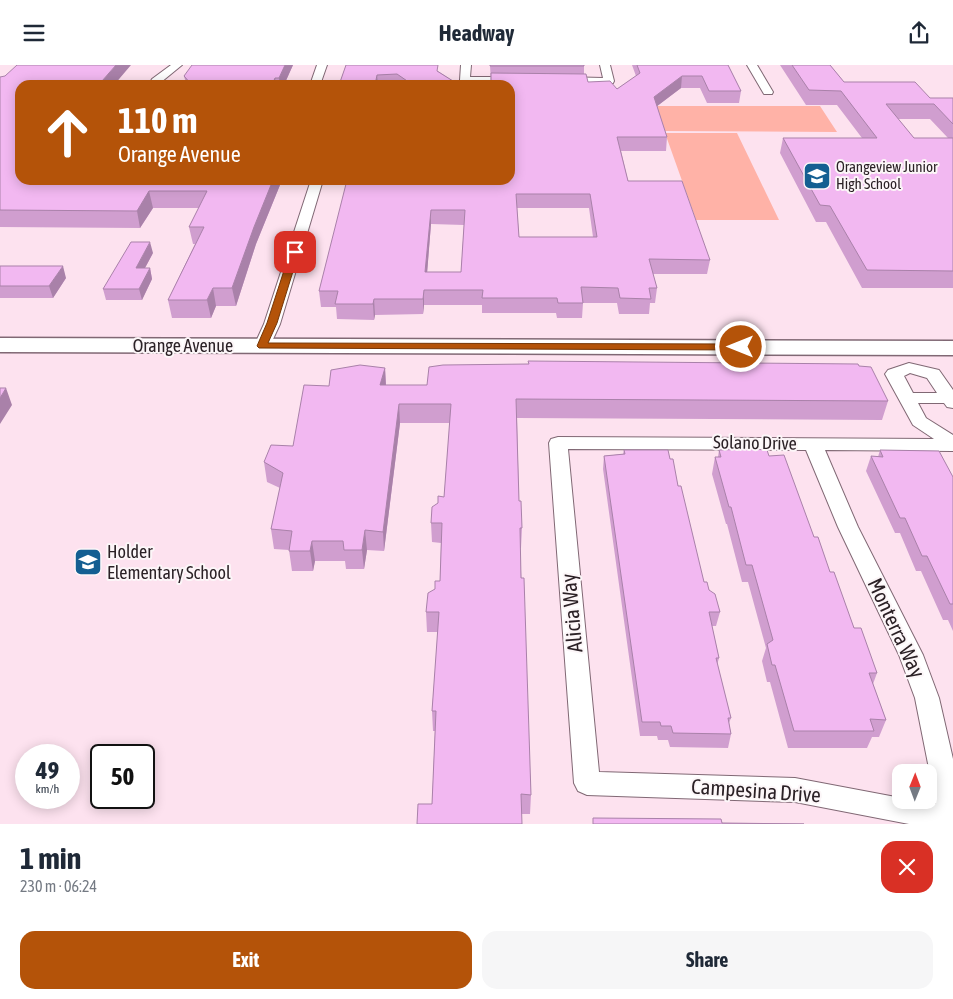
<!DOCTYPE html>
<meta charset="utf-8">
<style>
:root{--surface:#fff;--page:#f6f6f7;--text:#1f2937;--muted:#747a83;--accent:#b45309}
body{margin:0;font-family:"Asap Condensed",sans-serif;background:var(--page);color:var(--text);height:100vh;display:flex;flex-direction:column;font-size:19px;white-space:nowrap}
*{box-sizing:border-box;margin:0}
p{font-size:16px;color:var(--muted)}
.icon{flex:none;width:28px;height:28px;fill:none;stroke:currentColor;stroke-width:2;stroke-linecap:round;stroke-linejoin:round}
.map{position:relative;height:759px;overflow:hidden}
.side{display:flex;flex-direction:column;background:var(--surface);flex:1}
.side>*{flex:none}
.guide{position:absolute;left:15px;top:15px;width:500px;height:105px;border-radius:15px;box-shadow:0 2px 12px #0003;background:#b45309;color:#fff;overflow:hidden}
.needle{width:32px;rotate:1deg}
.buttons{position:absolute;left:892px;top:699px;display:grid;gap:10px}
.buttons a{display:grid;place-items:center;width:45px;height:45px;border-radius:10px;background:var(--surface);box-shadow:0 2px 12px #0003;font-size:25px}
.speed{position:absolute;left:15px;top:679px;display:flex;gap:10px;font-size:25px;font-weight:700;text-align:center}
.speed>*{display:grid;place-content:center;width:65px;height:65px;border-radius:50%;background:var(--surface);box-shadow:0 2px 12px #0003;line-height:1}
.speed small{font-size:12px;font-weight:400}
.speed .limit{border:2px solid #111;border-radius:8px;background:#fff;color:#111}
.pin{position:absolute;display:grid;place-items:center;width:42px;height:42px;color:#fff;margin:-21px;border-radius:10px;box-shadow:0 2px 8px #0006}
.me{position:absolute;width:55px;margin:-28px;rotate:270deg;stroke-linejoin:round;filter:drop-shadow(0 0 4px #0008)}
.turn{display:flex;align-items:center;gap:18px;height:105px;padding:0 20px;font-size:22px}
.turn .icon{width:65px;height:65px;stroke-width:2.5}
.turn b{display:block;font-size:35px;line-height:42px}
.round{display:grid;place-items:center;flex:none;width:52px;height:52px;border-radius:15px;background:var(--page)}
.headline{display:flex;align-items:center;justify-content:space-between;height:85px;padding:0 20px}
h1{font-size:30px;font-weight:700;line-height:38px}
.button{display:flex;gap:10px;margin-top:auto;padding:10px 20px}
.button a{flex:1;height:58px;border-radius:15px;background:var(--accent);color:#fff;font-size:20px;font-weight:700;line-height:58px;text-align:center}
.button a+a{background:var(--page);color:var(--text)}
header{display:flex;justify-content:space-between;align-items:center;height:65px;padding:0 20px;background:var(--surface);font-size:22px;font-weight:700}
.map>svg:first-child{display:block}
</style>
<header><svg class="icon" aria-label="menu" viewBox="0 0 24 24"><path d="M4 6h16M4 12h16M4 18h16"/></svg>Headway<svg class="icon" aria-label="share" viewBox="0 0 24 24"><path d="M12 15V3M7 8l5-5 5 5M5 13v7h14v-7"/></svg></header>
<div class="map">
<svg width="953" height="759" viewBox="0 0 953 759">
<rect width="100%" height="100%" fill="#fde2ef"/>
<path fill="#ffb2a7" d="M655,41H820L837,67L664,66Z
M665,68H737L779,155H696Z"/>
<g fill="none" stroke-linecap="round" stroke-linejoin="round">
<g stroke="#806874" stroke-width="2">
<path id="street" d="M171,0H182L160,18H152L151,16L152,14Z
M317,0H327L320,20H310Z
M461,0H471L470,12H517L522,15L517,18H465L460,15Z
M600,0H610L614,16L613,18H562L557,15L562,12L603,13Z
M747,0H757L773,27L772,29H764Z
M311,115H323L280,259L268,285H256L254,281L264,259Z
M909,298L939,305L953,325V343L947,342L944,338H918L926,353L953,370V386L825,385L858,462L923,590L939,633L953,694V759H909L795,737L587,730L578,726L574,718L549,378L551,374L558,372L934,374L913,360L885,309L888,305ZM910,308L927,313L937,328H913L904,311ZM568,384L806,385L838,462L899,590L915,633L936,739L901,735V733L795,713L599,707Z"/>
</g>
<g stroke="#806874" stroke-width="3">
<path id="secondary" d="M0,273L953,276V290L0,287Z"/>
</g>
<use href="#street" fill="#fff" fill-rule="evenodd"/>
<use href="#secondary" fill="#fff" fill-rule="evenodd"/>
</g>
<path fill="#d09ecf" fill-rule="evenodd" d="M293,0L284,20H20V115H279L280,120L256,179L236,241H216L211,253H172L168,235L195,179H193L189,162L199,143H153L140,163L0,162V12L186,18L184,11Z
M346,0L438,6L453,16L491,18L490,0H584V9L588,17L617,24L636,11L632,0H728L741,26L739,38H707L700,23H681L657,41L667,72L666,86H621L628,116L710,195L707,209H653L657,223L655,238H650L649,249H619L617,238H583L582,253H557L556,248H482V240H424L423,249L375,250L374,255L337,254L336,242H321L319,226L510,20H339ZM517,143H589L593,172H519ZM431,159L464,160L461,207H427Z
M780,0H830L844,17L930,33H953V223H862L826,157H816L780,88L783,73H862L837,40H806ZM898,54H930L948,73H914Z
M153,188L145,203H150L152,214L142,235H106L103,224Z
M0,201L66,213L53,233H0Z
M859,301L888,336L882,355L517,353L519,436L522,463L521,483H520L531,730L530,749H522L432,739L435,666H433L432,646L438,567H427L426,547L435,524L440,516L441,478L432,477L431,458L438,438L444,432L450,358H400L384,486L367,485L364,504H346L345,496H315L313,506H292L289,485L274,484L271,464L280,423L267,417L264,397L293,381L329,321L385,303L386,320H427Z
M624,385L670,394L678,421L704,517L709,525L720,547L716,561H712L719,593L717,600L731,653L729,658L731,669L728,683L670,682L668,675H658L657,671H640L603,404L604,391L623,389Z
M719,385L769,391L814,472L854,563L877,608L873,619L886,655L879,672H872L867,683H788L770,617H767L762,596L766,583L748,517H742L727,459H726L712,409L715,392H718Z
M880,385L953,412V566L948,555H943L921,506H916L900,468H895L866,406L871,391L878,392Z"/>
<path fill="#a981a9" d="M116,0H131L114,20L102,16Z
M285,0H293L284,20H280L279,13Z
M377,10L378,20H375Z
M682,11L681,23L652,45L654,32Z
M275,13L276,20H272Z
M273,115H279L280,120L256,179L236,241L232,223L254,162Z
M149,126L153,143L140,163L137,146Z
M431,145V159L426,222L425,207Z
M150,177L153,188L139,214L136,203Z
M63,201L66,213L53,233L49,221Z
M150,203L152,214L142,235L139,224Z
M213,223L216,241L211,253L207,235Z
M424,225V240L423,249V234Z
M374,234L375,250L374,255L373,239Z
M385,303L386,322L380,320Z
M6,323L12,340L0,359V333Z
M399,339L400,358L384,486L383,467Z
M365,465L367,485L364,504L362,485Z
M312,476L315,496L313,506L310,486Z"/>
<path fill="#f2b8f1" stroke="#a981a9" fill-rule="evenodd" d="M17,0H116L102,16L191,19L184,11L192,0H285L279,13H275L272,20H20V115H273L254,162L232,223H213L207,235H168L204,162H189L207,126H149L137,146L0,145V12L5,11Z
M346,0H438L437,6L453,16L491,18V8L586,9L588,17L610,16L617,24L640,8L637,0H728L741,26H709L702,11H682L654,32L667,72H617L628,116H682L710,195L649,194L657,223H649L651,234L620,233L618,223L581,222L583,238H558L557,233H482L483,225H424L423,234H374L373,239H335L338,226H319L347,115H510V20H413L397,9L377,10L375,20H339ZM516,129H590L597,172H519ZM431,145H465L461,207H425Z
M490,0H584V1H490Z
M792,0H830L844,17H915L930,33H953V59L934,39H886L914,73H953V206L867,205L830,141L820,140L783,73H877L841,26L809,25Z
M131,177H150L136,203H150L139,224H103Z
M0,201H63L49,221H0Z
M528,296L858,299L859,301L871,302L888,336L516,334L519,436H521L522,463H520L521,513H524L531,730L521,729L522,759H417L418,739H432L436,646H432L439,547H426L428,528L435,524V516H440L442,458H431L432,442L438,438V431L444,432L451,339H399L383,467L365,465L362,485H344L343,476H312L310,486H289L292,466L271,464L283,408L264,397L271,380L293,381L304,320L329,321L331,305L360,300L385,303L380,320H427L429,302L443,300L529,299Z
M0,323H6L0,333Z
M752,384L767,385L769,391L784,390L814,472H818L830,507H834L854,563H861L877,608H869L886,655L870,654L874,666H794L775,600H772L767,579L773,575L752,500H746L731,442H729L715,392H721L719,385Z
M624,385H668L670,394H673L678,421H681L704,517H707L709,525L715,529L720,547H709L719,593H716L731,653H728L731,669L673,668L671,661H661L660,657H642L604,391L625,389Z
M880,385L939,386L953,412V539H950L927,491H922L905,453H900L871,391L883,392Z
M593,753L721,754L722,758L804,759H593Z"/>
<path fill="#b45309" stroke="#753606" d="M295,184L299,187L277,258L268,278L741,279L746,282L741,285L259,283L257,281L267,258L290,187Z"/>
<defs>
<g id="school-square" transform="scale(1.4375)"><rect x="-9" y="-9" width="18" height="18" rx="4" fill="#145f92" stroke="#fcf6f8"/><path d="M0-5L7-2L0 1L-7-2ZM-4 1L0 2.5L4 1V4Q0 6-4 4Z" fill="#fff"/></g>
</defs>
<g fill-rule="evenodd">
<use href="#school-square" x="817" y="111"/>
<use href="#school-square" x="88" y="497"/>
</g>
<g text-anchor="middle" stroke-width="4" stroke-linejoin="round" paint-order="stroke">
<g font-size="15" fill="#2b2126" stroke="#fcf6f8" text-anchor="start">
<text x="836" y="107">Orangeview Junior<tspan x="836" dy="17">High School</tspan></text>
</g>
<g font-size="18" fill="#2b2126" stroke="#fcf6f8">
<text x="183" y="287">Orange Avenue</text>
<text transform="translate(755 378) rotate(1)" y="6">Solano Drive</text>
</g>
<g font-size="18" fill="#2b2126" stroke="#fcf6f8" text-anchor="start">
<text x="107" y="493">Holder<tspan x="107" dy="21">Elementary School</tspan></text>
</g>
<g font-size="21" fill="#2b2126" stroke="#fcf6f8">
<text transform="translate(572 548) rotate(-95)" y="7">Alicia Way</text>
<text transform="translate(896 563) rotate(65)" y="7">Monterra Way</text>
<text transform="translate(756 726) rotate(4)" y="7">Campesina Drive</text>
</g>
</g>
</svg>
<div class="buttons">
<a><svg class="needle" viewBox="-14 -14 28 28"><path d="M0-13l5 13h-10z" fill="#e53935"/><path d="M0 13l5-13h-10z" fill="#747a83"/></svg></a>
</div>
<div class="speed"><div>49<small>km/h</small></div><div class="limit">50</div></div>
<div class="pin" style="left:295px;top:187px;background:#d93025"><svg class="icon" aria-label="arrive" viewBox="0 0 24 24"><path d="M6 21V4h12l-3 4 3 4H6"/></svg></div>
<svg class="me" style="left:741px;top:282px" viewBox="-20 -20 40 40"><circle r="17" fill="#b45309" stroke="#fff" stroke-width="3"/><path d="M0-11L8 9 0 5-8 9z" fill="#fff"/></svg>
<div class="guide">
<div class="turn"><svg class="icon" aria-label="ahead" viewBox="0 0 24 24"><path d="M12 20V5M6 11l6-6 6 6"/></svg><div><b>110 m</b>Orange Avenue</div></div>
</div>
</div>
<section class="side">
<div class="headline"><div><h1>1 min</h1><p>230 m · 06:24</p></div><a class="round" style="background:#d93025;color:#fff"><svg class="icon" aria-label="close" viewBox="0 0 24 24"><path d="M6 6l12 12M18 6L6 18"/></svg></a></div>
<div class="button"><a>Exit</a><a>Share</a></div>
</section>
